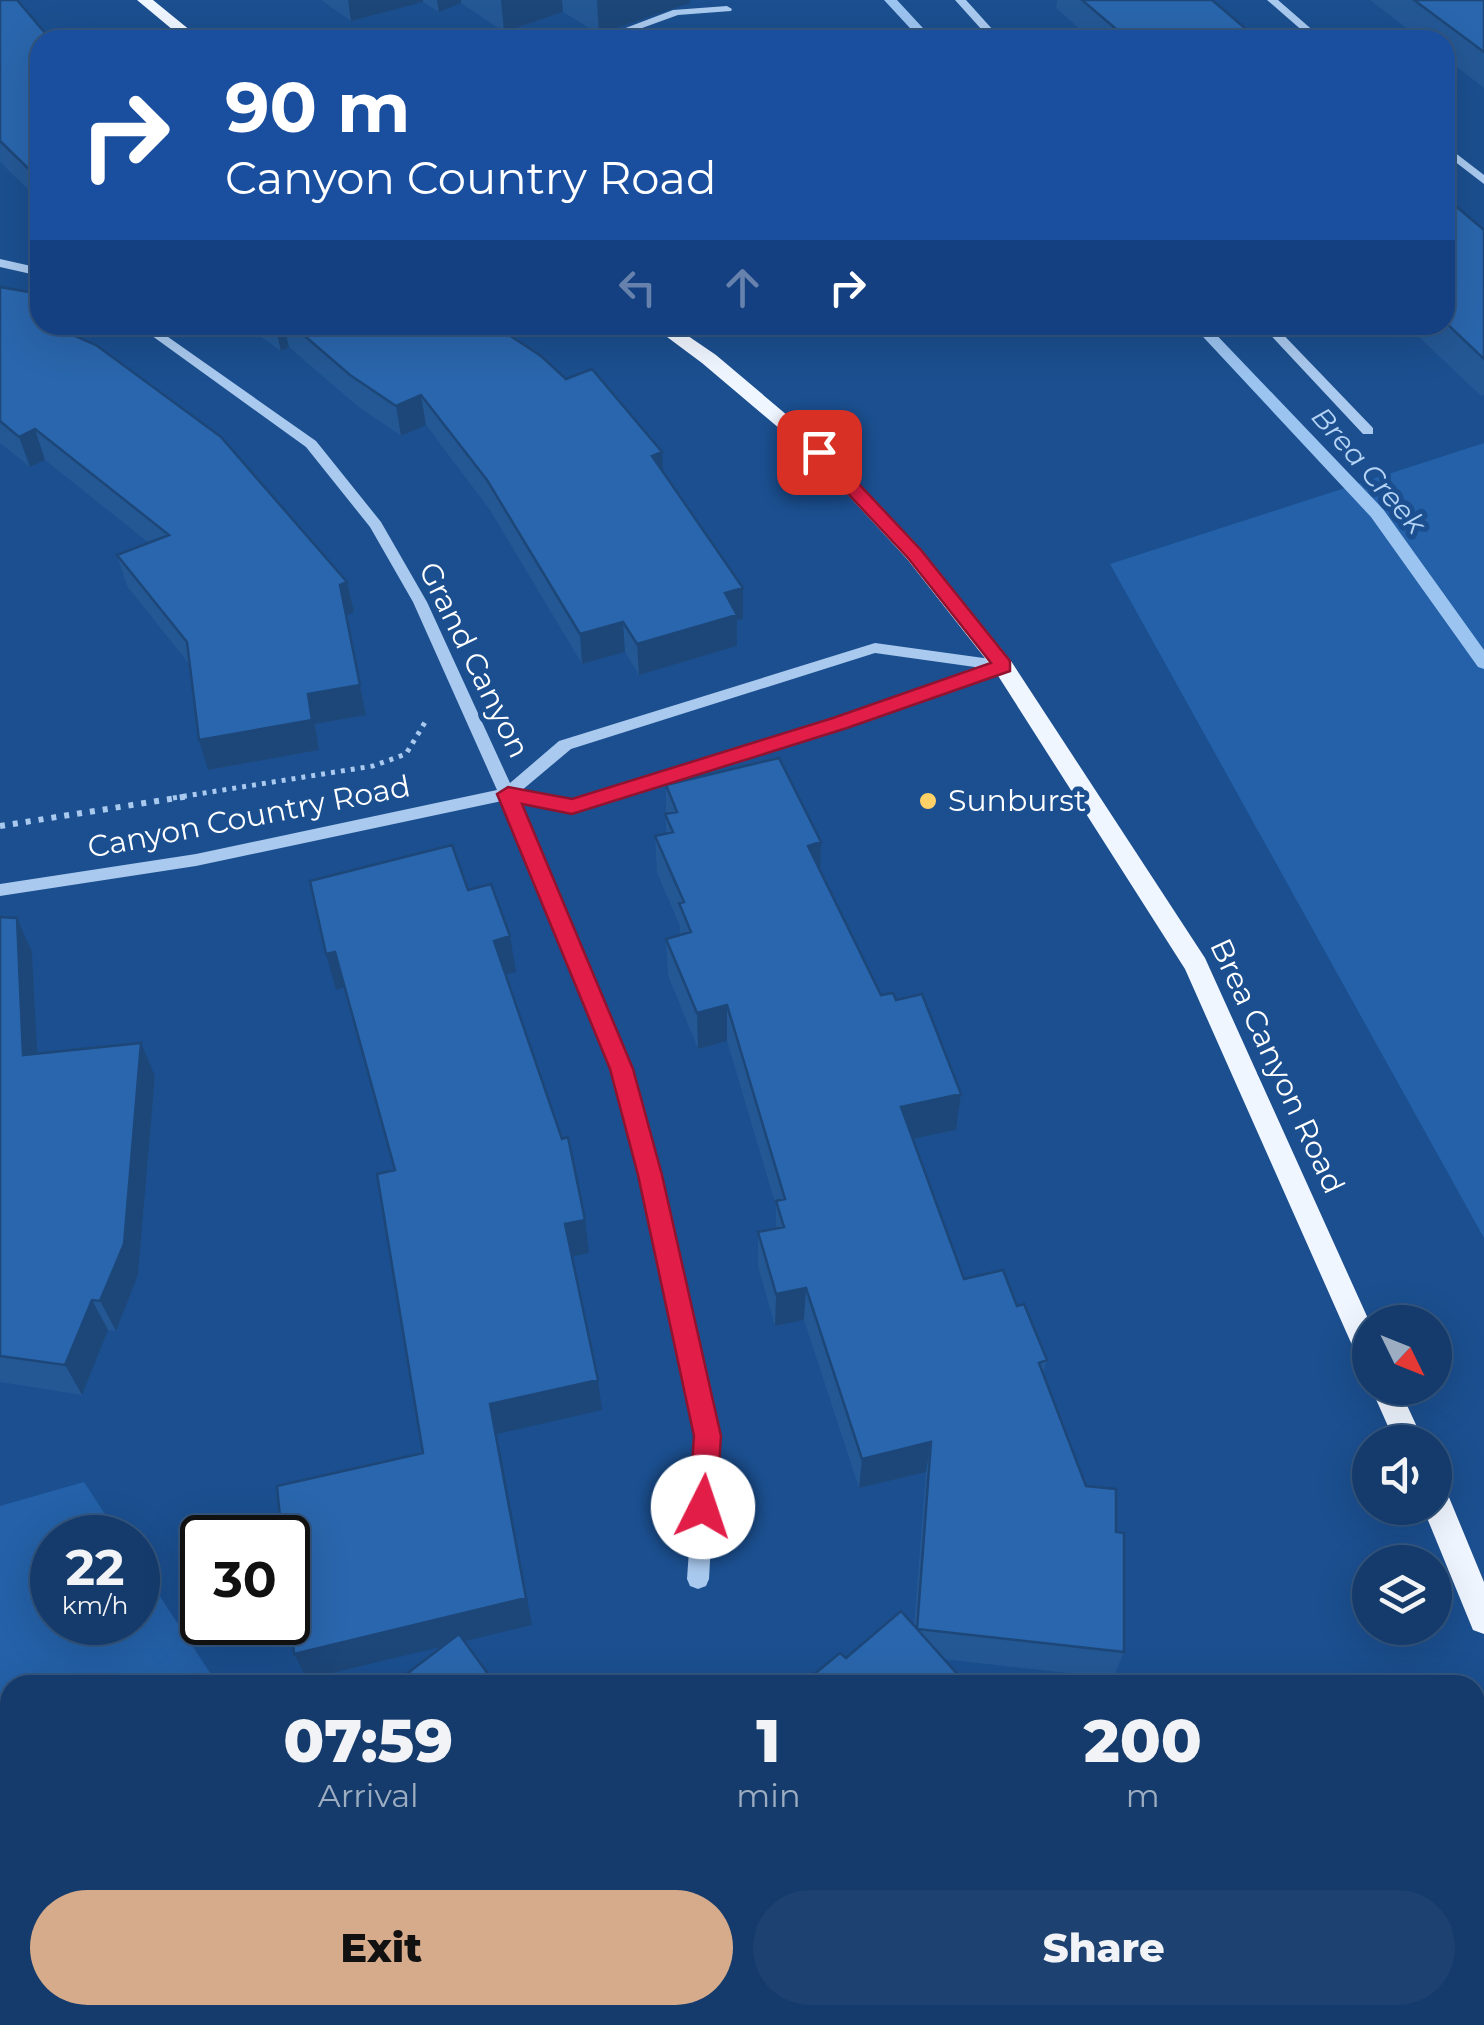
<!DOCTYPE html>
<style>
:root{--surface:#143b6b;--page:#1d4271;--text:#f1f3f6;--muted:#9dadc1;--line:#33557e;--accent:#d6ab8b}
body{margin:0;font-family:Montserrat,sans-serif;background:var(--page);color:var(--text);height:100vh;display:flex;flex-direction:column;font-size:38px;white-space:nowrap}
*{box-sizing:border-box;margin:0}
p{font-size:32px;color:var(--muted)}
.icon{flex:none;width:55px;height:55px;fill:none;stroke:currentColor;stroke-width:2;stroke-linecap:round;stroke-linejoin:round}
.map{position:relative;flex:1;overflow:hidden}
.panel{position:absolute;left:0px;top:1675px;width:1485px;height:350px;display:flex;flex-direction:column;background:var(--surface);border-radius:30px 30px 0 0;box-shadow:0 10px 40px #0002,0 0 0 2px var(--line)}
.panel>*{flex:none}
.hud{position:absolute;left:30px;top:30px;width:1425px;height:305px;border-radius:30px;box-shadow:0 10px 40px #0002,0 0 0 2px var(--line);background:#1a4fa0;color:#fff;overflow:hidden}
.needle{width:65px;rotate:133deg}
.fabs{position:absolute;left:1352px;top:1305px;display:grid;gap:20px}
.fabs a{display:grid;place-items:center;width:100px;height:100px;border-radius:50%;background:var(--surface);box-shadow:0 10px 40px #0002,0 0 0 2px var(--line);font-size:50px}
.speed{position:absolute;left:30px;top:1515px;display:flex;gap:20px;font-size:50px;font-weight:700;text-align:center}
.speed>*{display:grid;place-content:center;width:130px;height:130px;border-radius:50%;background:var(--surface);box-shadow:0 10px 40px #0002,0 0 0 2px var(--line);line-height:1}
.speed small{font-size:25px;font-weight:400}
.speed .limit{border:5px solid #111;border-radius:15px;background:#fff;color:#111}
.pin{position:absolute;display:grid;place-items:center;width:85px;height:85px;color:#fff;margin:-42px;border-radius:20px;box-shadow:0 5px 15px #0006}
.me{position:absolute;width:110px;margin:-55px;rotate:4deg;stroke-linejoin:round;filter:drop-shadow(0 0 8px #0008)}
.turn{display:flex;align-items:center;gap:35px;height:210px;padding:0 30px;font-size:45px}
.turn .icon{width:130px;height:130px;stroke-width:2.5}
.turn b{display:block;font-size:70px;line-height:85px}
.lanes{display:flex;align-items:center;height:95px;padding:0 30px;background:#0003;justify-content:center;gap:50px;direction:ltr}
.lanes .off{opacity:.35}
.eta{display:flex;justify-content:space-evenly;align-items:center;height:170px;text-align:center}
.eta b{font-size:60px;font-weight:800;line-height:70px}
.cta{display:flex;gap:20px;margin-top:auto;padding:20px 30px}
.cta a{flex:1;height:115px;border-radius:60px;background:var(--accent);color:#111;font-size:40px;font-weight:800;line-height:115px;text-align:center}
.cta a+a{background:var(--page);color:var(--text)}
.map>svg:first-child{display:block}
</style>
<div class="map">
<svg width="1484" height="2025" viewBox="0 0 1484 2025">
<rect width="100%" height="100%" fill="#1b4f8f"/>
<path fill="#2461a8" d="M1484,443V1238L1110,564Z
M84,1482L120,1537L52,1538V1622H138V1563L218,1685H10V2015H361L364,2025H0V1506Z"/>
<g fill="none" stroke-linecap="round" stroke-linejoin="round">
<path fill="#9cc4f0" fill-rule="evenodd" d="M884,0H897L934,40H921Z
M1192,325H1207L1383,509L1484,650V669L1478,667L1371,517Z"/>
<path stroke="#a9c9ee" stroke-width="5" stroke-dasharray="4 6" stroke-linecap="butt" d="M173,798L373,766L406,754L427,719"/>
<path stroke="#a9c9ee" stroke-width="6" stroke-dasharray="5 8" stroke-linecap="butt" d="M0,826L189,796"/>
<path stroke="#a9c9ee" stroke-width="8" stroke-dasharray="6 10" stroke-linecap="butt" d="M0,1756L10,1754
M361,2015L364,2025"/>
<path fill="#a9c9ee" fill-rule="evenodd" d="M955,0H966L1002,40H991Z
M1267,0H1278L1324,40H1313Z
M727,6L732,9L731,11L678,15L609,40H594L673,10Z
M1445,145L1484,175V184L1445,154Z
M0,259L40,268V276L0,267Z
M137,325H151L316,441L381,522L427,602L510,783L559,741L875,643L998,660L1008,662L1011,666L1008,670L845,727L572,812L518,802L630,1069L659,1175L717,1435L709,1579L706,1586L698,1589L690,1586L687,1579L697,1435L641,1175L612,1069L502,801L196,866L0,896V884L196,854L497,790L413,602L370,527L306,447ZM875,653L982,668L835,719L572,800L521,791L571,749Z
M1261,325H1274L1373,428V434H1363Z
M1475,2004L1482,2006L1484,2012L1482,2024L1425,2025L1431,2015H1475Z"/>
<path fill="#f0f6ff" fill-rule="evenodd" d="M137,0H153L202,40H185Z
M651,325H672L716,355L826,448L921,549L1011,661L1205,958L1370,1323V1367L1360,1363L1185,969L995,671L907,559L812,456L702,363Z
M1371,1388H1399L1424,1442H1395Z
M1435,1486L1446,1490L1484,1582V1634L1473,1630L1423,1508H1435Z"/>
</g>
<path fill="#245895" d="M0,0L40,40V201L0,162Z
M321,0H690V3L599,34L563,12L504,32L461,3L439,12L423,2L351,21Z
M1057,0H1212L1259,40H1092L1056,8Z
M1370,0H1484V88L1445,58V40H1422Z
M1445,197L1484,230V395L1481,396L1419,337L1423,325H1445Z
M0,287L82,330L74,335L347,582L354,612L346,616L366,715L315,724L319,750L208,770L190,665L127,586L117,555L149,543L45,460L30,467L0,443Z
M244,325H494L663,471L743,619L737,620V646L639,675L625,652L582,664L490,510L426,425L401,436L356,405L289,347L281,351Z
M666,785L821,842L820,870L881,995L896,1000L961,1094L956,1130L912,1139L964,1279L1017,1306L1047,1360L1043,1373L1086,1486L1116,1532L1124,1652L1113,1678L943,1659L846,1658L914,1626L926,1472L859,1488L804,1320L775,1326L758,1266V1232L776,1229V1206L727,1041L698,1049L668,975L666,939L680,935V926L657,873L655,836L666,833Z
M0,917L32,952L37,1053L155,1076L138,1275L116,1331L108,1330L82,1395L0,1382Z
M650,2015H685L651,2017Z"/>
<path fill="#1d4779" d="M348,0H423V2L351,21Z
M437,0H461V3L439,12Z
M501,0H562L563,12L504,32Z
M597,0H690V3L599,34Z
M43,325H81L82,330L51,351Z
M275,325H284L289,347L281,351Z
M421,395L426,425L401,436L396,406Z
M35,429L45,460L30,467L19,437Z
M662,452L664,483L652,456Z
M347,582L354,612L346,616L366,715L315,724L319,750L208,770L199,740L308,694L340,585Z
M743,588V619L737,620V646L639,675L637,644L725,593Z
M623,622L625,652L582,664L580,634Z
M821,842L820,880L808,846Z
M17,918L32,952L39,1088L23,1055Z
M510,936L516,972L499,976L494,941Z
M335,952L345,987L336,990L326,954Z
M727,1005V1041L698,1049L697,1013Z
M141,1043L155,1076L138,1275L116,1331L100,1301Z
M961,1094L956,1130L897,1142L901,1107Z
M585,1220L589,1253L569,1257L565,1224Z
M806,1288L804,1320L775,1326L776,1294Z
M92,1300L108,1330L82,1395L65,1365Z
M598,1380L602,1410L497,1434L532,1625L307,1679L294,1654L490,1404Z
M931,1442L926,1472L859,1488L862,1459Z"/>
<path fill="#2a66ad" stroke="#1d4779" stroke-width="2.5" d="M0,0H17L51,40H40V176L37,177L0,141Z
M1082,0H1212L1259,40H1129Z
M1414,0H1484V52Z
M1445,197L1484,230V359L1445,322V303L1448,302L1445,300Z
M0,287L40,294V325H50L96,345L221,437L347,582L340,585L360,685L308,694L312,720L199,740L187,642L117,555L169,535L35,429L19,437L0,421Z
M292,325H494L541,356L566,379L592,369L662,452L652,456L743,588L725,593L737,615L637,644L623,622L580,634L487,480L421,395L396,406L350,375Z
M779,758L821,842L808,846L881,995L893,993L896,1000L922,994L961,1094L901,1107L964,1279L1003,1270L1017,1306L1024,1304L1047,1360L1039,1363L1086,1486L1116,1489V1532L1124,1533V1652L917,1629L931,1442L862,1459L806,1288L776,1294L758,1232L784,1227L776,1201L785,1199L727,1005L697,1013L666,939L691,932L679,903L684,902L655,836L673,832L665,814L677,812L666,785Z
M452,845L468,890L491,884L510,936L494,941L562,1139L568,1137L585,1220L565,1224L598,1380L490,1404L526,1598L294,1654L288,1587V1538H282L277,1486L423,1453L377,1174L395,1170L335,952L326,954L310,881Z
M0,917L17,918L23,1055L141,1043L124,1244L100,1301L92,1300L65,1365L0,1356Z
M901,1611L967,1685H801L840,1653L846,1658Z
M459,1634L496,1685H392Z"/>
<path fill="#e11d48" stroke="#92132f" stroke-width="2.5" d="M819,447L825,448L921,550L1010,661V671L847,728L572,814L522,804L633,1069L662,1175L721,1436L716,1507L712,1516L703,1520L693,1516L689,1507L694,1436L638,1175L610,1069L497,794L508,787L572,799L833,718L991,663L908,558L813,456L810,452Z"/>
<circle fill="#ffd166" stroke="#1b4f8f" stroke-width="4" cx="928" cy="801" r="10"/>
<g text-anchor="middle" stroke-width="10" stroke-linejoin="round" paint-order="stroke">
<g font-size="28" font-style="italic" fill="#b5d3f5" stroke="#1b4f8f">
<text transform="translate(1369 470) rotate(49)" y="10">Brea Creek</text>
</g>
<g font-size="30" fill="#fff" stroke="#1b4f8f">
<text transform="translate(474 660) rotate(64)" y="10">Grand Canyon</text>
<text transform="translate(249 817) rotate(-11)" y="10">Canyon Country Road</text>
<text transform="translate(1277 1066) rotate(65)" y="10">Brea Canyon Road</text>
</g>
<g font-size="30" fill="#fff" stroke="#1b4f8f" text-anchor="start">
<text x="948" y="811">Sunburst</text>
</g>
</g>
</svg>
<div class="fabs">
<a><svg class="needle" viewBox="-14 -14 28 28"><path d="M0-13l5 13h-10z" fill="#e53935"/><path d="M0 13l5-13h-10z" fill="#9dadc1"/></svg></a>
<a><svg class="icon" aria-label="sound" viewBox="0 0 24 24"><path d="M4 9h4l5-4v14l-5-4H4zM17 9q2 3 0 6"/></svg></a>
<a><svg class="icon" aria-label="layers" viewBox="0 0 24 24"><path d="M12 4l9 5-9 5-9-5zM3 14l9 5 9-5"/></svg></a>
</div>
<div class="speed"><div>22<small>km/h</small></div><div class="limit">30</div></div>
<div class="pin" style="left:819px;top:452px;background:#d93025"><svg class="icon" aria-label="arrive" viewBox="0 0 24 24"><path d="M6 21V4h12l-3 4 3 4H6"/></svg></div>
<svg class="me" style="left:703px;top:1507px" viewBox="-20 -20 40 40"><circle r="19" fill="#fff"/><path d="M0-13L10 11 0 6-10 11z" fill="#e11d48"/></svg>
<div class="hud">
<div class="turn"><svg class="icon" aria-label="right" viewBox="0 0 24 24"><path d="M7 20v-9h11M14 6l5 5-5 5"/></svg><div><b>90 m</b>Canyon Country Road</div></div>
<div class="lanes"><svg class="icon off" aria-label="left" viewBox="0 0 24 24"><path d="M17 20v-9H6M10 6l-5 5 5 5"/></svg><svg class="icon off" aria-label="ahead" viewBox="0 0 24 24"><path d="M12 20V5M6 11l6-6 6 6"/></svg><svg class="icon" aria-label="right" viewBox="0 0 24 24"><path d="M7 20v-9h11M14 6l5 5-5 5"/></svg></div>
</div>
<section class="panel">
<div class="eta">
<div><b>07:59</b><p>Arrival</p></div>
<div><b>1</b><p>min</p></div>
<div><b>200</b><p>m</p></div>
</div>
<div class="cta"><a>Exit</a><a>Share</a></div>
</section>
</div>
